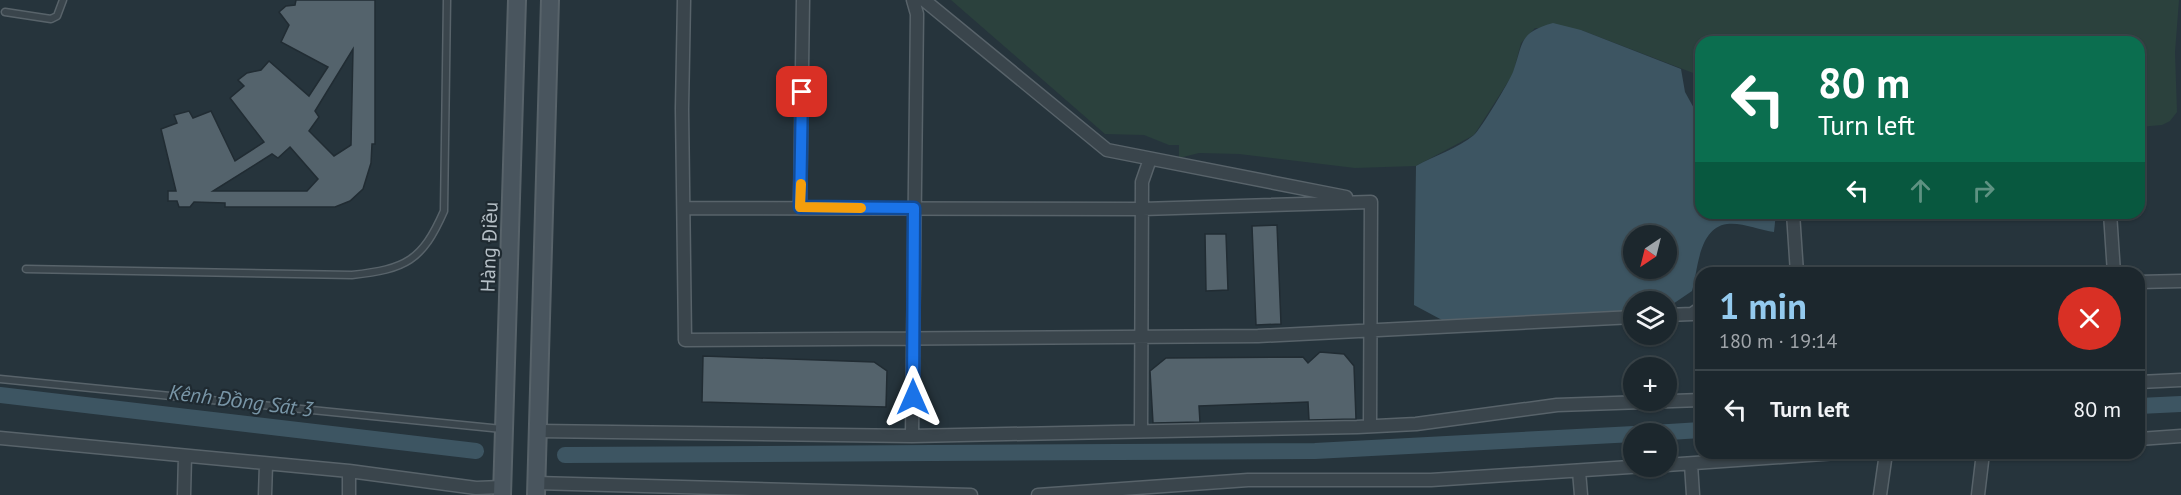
<!DOCTYPE html>
<meta charset="utf-8">
<style>
:root{--surface:#1c272d;--page:#252f35;--text:#f1f3f6;--muted:#a0a5aa;--line:#3a4449;--accent:#94caee}
body{margin:0;font-family:"PT Sans",sans-serif;background:var(--page);color:var(--text);height:100vh;display:flex;flex-direction:column;font-size:22px;white-space:nowrap}
*{box-sizing:border-box;margin:0}
p{font-size:20px;color:var(--muted)}
.icon{flex:none;width:33px;height:33px;fill:none;stroke:currentColor;stroke-width:2;stroke-linecap:round;stroke-linejoin:round}
.map{position:relative;flex:1;overflow:hidden}
.drawer{position:absolute;left:1695px;top:267px;width:450px;height:192px;display:flex;flex-direction:column;background:var(--surface);border-radius:18px;box-shadow:0 2px 4px #0004,0 0 0 2px var(--line)}
.drawer>*{flex:none}
.guide{position:absolute;left:1695px;top:36px;width:450px;height:183px;border-radius:18px;box-shadow:0 2px 4px #0004,0 0 0 2px var(--line);background:#0b6e4f;color:#fff;overflow:hidden}
.needle{width:39px;rotate:215deg}
.buttons{position:absolute;left:1623px;top:225px;display:grid;gap:12px}
.buttons a{display:grid;place-items:center;width:54px;height:54px;border-radius:50%;background:var(--surface);box-shadow:0 2px 4px #0004,0 0 0 2px var(--line);font-size:30px}
.pin{position:absolute;display:grid;place-items:center;width:51px;height:51px;color:#fff;margin:-26px;border-radius:12px;box-shadow:0 3px 9px #0006}
.me{position:absolute;width:66px;margin:-33px;rotate:0deg;stroke-linejoin:round;filter:drop-shadow(0 0 4px #0008)}
.turn{display:flex;align-items:center;gap:21px;height:126px;padding:0 24px;font-size:27px}
.turn .icon{width:78px;height:78px;stroke-width:2.5}
.turn b{display:block;font-size:42px;line-height:51px}
.lanes{display:flex;align-items:center;height:57px;padding:0 24px;background:#0003;justify-content:center;gap:30px;direction:ltr}
.lanes .off{opacity:.35}
.round{display:grid;place-items:center;flex:none;width:63px;height:63px;border-radius:32px;background:var(--page)}
.summary{display:flex;align-items:center;justify-content:space-between;height:102px;padding:0 24px}
h1{font-size:36px;font-weight:800;line-height:45px;color:var(--accent)}
ul{padding:0;list-style:none}
li{display:flex;align-items:center;gap:18px;height:78px;padding:0 24px;border-top:2px solid var(--line)}
li div{flex:1}
li b{display:block;font-size:22px}
li em{font-style:normal}
.map>svg:first-child{display:block}
</style>
<div class="map">
<svg width="2181" height="495" viewBox="0 0 2181 495">
<rect width="100%" height="100%" fill="#26343c"/>
<path fill="#2b413d" d="M951,0H2179L2175,52L2177,112L2170,121L2162,125L2139,127V42H1701V76L1581,30L1535,28L1521,43L1513,74L1474,135L1416,166L1355,168L1239,154L1199,153L1179,158V145H1169L1144,135L1105,134Z"/>
<path fill="#3d5562" fill-rule="evenodd" d="M1553,23L1581,30L1681,69L1685,92L1701,121V213H1776L1774,232C1760,230 1741,222 1727,224C1698,228 1698,271 1692,291L1667,308L1666,302H1634L1633,311L1442,320L1414,305L1416,166C1434,156 1458,148 1474,135C1481,129 1509,82 1513,72C1524,42 1518,33 1553,23ZM1634,236H1666V268H1634Z"/>
<g fill="none" stroke-linecap="round" stroke-linejoin="round">
<path stroke="#3d5562" stroke-width="16" d="M0,395L476,451
M2139,406L2181,404
M1637,434L1701,430
M565,455L1315,451L1634,434"/>
</g>
<path fill="#54636c" stroke="#212c33" stroke-width="1.5" fill-rule="evenodd" d="M296,0H375V144H372L371,163L363,189L350,201L335,207H225V203L194,202L190,207H179L177,201H168V191H176L161,129L177,123L174,115L189,111L193,118L211,111L235,161L264,142L230,98L244,86L238,80L247,73L261,70L269,61L309,96L328,67L281,42L289,25L279,12L286,6L295,5ZM353,49L351,145L334,156L309,131L319,117L315,111ZM290,147L318,179L307,191H213L272,154L278,158Z
M1277,225L1281,324L1256,325L1252,226Z
M1205,234H1226L1228,290L1206,291Z
M1320,352L1344,354L1354,366L1356,419L1309,420L1308,402L1199,406L1200,422L1153,423L1150,371L1166,358L1303,357L1308,363Z
M703,356L874,362L887,371L886,407L702,402Z"/>
<g fill="none" stroke-linecap="round" stroke-linejoin="round">
<g stroke="#58636a" stroke-width="9">
<path id="service" d="M5,12L51,19L57,16L63,0
M26,269L352,275C406,269 422,261 444,211L447,0
M0,379L502,429"/>
</g>
<g stroke="#58636a" stroke-width="15">
<path id="minor" d="M684,0L682,109L685,340L1258,336L1634,317
M924,0L1107,150L1346,197
M800,207L803,0
M685,208L1142,209L1371,202
M1793,213L1797,273
M2110,213L2114,273
M2139,282L2181,281
M1666,315L1692,314L1701,308
M2139,382L2181,380
M1370,425L1371,202
M1141,430L1142,182L1150,159
M538,431L912,436L1357,427L1416,424L1557,405L1701,400
M912,436L917,14L913,0
M0,438L349,471L476,488L502,487
M2139,439L2181,436
M1691,464L1693,495
M1666,465L1837,453
M1579,471L1581,495
M536,483L971,495
M184,495L185,456
M265,495L266,464
M349,495V471
M1038,495L1248,480H1431L1645,466
M1880,495L1886,453
M1978,495L1983,453"/>
</g>
<g stroke="#58636a" stroke-width="20">
<path id="secondary" d="M502,495L517,0
M536,495L550,0"/>
</g>
<use href="#service" stroke="#3a454c" stroke-width="6"/>
<use href="#minor" stroke="#3a454c" stroke-width="12"/>
<use href="#secondary" stroke="#49555e" stroke-width="16"/>
</g>
<g fill="none" stroke-linecap="round" stroke-linejoin="round">
<g stroke="#114b97" stroke-width="15">
<path id="route" d="M802,92L800,207L914,208L913,397"/>
</g>
<use href="#route" stroke="#1a73e8" stroke-width="10"/>
<path stroke="#f59e0b" stroke-width="10" d="M801,184L800,207L861,208"/>
</g>
<g text-anchor="middle" stroke-width="4.5" stroke-linejoin="round" paint-order="stroke">
<g font-size="20" fill="#b6c0c7" stroke="#1f2a31">
<text transform="translate(489 247) rotate(-88)" y="7">Hàng Điều</text>
</g>
<g font-size="21" font-style="italic" fill="#7996a7" stroke="#1f2a31">
<text transform="translate(241 401) rotate(7)" y="7">Kênh Đồng Sát 3</text>
</g>
</g>
</svg>
<div class="buttons">
<a><svg class="needle" viewBox="-14 -14 28 28"><path d="M0-13l5 13h-10z" fill="#e53935"/><path d="M0 13l5-13h-10z" fill="#a0a5aa"/></svg></a>
<a><svg class="icon" aria-label="layers" viewBox="0 0 24 24"><path d="M12 4l9 5-9 5-9-5zM3 14l9 5 9-5"/></svg></a>
<a>+</a>
<a>−</a>
</div>
<div class="pin" style="left:802px;top:92px;background:#d93025"><svg class="icon" aria-label="arrive" viewBox="0 0 24 24"><path d="M6 21V4h12l-3 4 3 4H6"/></svg></div>
<svg class="me" style="left:913px;top:397px" viewBox="-20 -20 40 40"><path d="M0-17L14 15 0 8-14 15z" fill="#1a73e8" stroke="#fff" stroke-width="4"/></svg>
<div class="guide">
<div class="turn"><svg class="icon" aria-label="left" viewBox="0 0 24 24"><path d="M17 20v-9H6M10 6l-5 5 5 5"/></svg><div><b>80 m</b>Turn left</div></div>
<div class="lanes"><svg class="icon" aria-label="left" viewBox="0 0 24 24"><path d="M17 20v-9H6M10 6l-5 5 5 5"/></svg><svg class="icon off" aria-label="ahead" viewBox="0 0 24 24"><path d="M12 20V5M6 11l6-6 6 6"/></svg><svg class="icon off" aria-label="right" viewBox="0 0 24 24"><path d="M7 20v-9h11M14 6l5 5-5 5"/></svg></div>
</div>
<section class="drawer">
<div class="summary"><div><h1>1 min</h1><p>180 m · 19:14</p></div><a class="round" style="background:#d93025;color:#fff"><svg class="icon" aria-label="close" viewBox="0 0 24 24"><path d="M6 6l12 12M18 6L6 18"/></svg></a></div>
<ul>
<li><svg class="icon" aria-label="left" viewBox="0 0 24 24"><path d="M17 20v-9H6M10 6l-5 5 5 5"/></svg><div><b>Turn left</b></div><em>80 m</em></li>
</ul>
</section>
</div>
